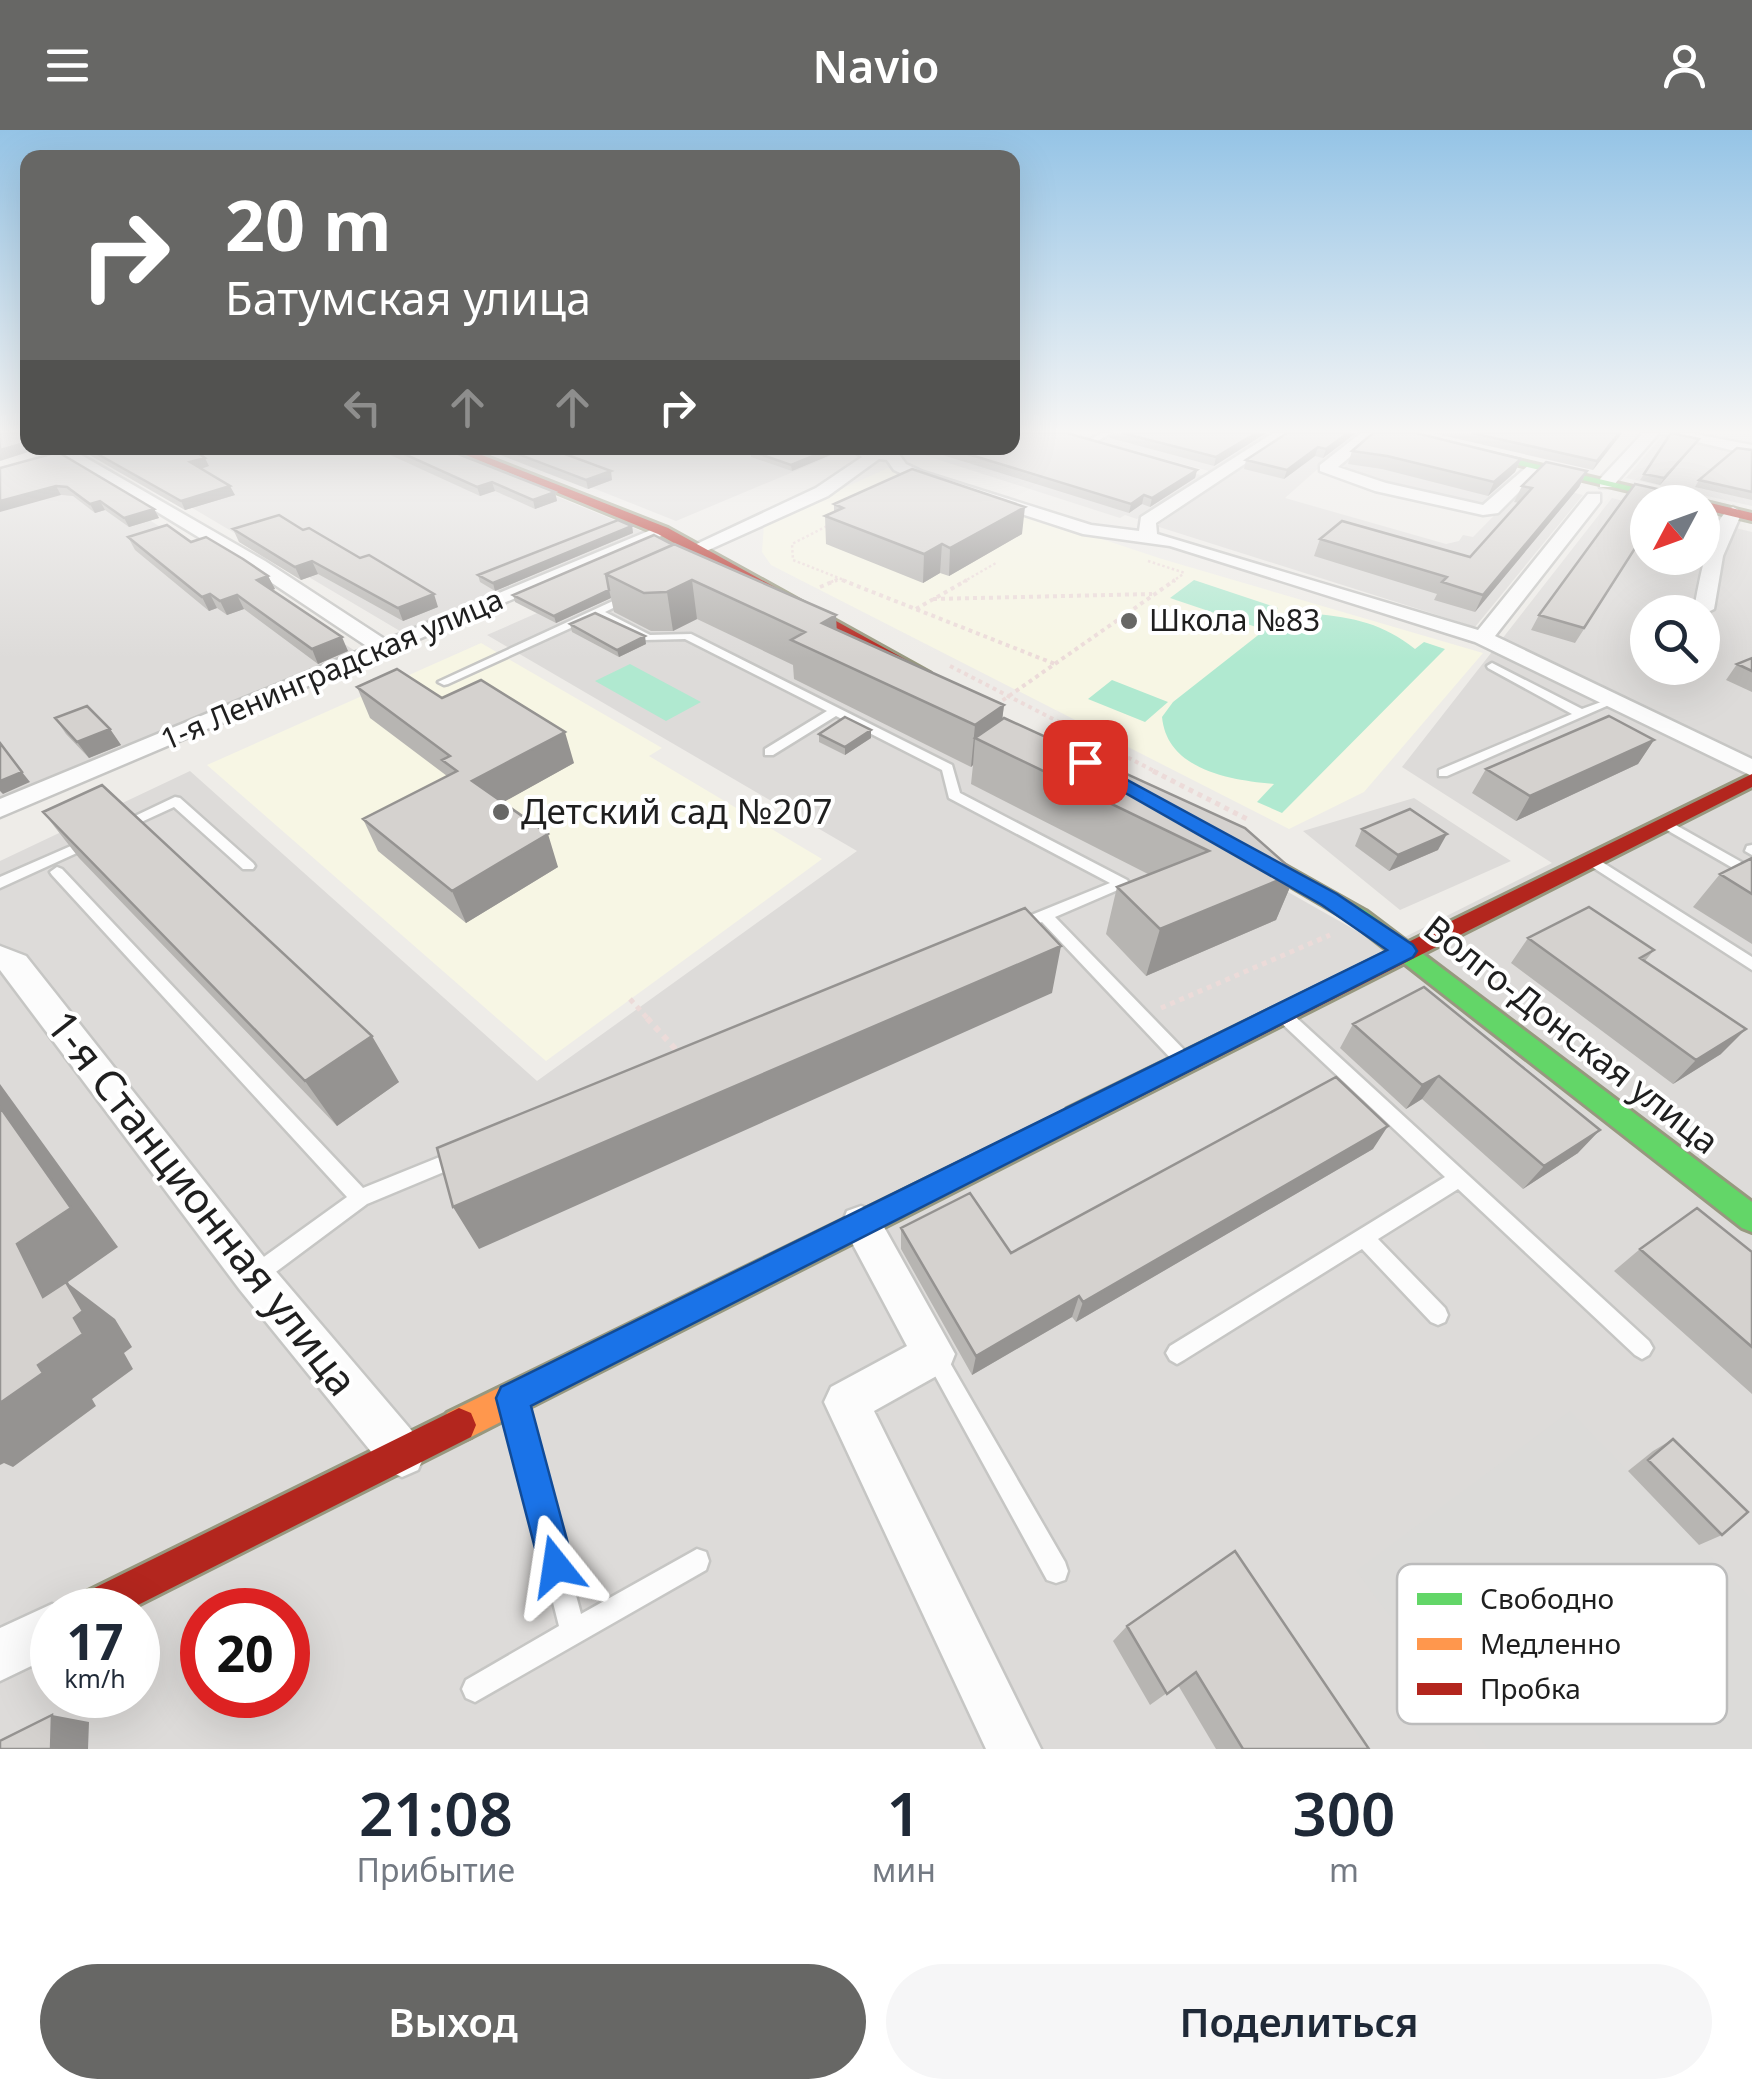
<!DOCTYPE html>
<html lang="ru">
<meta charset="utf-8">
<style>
:root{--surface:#fff;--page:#f6f6f7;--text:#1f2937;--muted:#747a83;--accent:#676765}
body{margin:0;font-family:"Noto Sans",sans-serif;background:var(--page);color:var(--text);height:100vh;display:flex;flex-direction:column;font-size:38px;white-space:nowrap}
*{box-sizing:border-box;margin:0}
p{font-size:32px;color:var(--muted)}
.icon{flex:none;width:55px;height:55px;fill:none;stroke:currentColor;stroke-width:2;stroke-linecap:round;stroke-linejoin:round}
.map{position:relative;height:1619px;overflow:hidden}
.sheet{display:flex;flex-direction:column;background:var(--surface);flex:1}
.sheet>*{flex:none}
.banner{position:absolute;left:20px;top:20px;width:1000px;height:305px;border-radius:20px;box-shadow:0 10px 40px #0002;background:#676765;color:#fff;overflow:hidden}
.needle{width:65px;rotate:229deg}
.buttons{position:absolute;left:1630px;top:355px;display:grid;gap:20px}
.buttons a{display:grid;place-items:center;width:90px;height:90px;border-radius:50%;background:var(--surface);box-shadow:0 10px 40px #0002;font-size:50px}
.speed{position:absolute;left:30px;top:1458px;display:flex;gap:20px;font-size:50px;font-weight:700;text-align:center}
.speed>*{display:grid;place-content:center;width:130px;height:130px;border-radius:50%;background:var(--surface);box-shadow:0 10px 40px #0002;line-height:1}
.speed small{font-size:25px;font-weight:400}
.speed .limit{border:15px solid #d22;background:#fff;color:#111}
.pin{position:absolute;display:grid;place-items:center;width:85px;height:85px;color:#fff;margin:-42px;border-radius:20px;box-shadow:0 5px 15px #0006}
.me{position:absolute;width:110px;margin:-55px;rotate:345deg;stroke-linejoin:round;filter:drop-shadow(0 0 8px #0008)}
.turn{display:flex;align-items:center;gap:35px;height:210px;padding:0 40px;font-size:45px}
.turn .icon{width:130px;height:130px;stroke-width:2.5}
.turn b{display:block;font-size:70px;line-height:85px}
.lanes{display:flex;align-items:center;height:95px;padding:0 40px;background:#0003;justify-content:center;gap:50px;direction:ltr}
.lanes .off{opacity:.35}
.eta{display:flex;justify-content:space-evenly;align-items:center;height:170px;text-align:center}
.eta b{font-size:60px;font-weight:600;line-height:70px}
.button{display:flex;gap:20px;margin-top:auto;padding:20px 40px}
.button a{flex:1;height:115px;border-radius:60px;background:var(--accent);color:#fff;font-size:40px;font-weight:600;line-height:115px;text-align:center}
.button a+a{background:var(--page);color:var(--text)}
header{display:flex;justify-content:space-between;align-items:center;height:130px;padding:0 40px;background:var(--accent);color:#fff;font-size:45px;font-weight:600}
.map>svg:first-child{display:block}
</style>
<header><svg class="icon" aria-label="menu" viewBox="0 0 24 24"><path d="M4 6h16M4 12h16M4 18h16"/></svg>Navio<svg class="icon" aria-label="person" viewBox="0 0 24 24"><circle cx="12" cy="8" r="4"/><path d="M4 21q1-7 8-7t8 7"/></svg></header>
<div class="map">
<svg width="1752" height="1619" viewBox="0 0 1752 1619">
<rect width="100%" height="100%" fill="#eeece8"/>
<path fill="#dddbd9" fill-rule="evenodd" d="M1047,303L1204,346L1137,389L1125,385L1120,388L902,318H1012Z
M1111,303H1274L1213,342L1096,311Z
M1292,303H1313L1349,311L1285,368L1446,414L1459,411L1463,405L1473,407L1528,351L1583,365L1475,497L1156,396Z
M1663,305L1752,323V376L1626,348Z
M1369,312L1518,347L1483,378L1333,340Z
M115,318H438L648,404L405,504L98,322Z
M492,318H833L843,321L676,391Z
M55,330L360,524L0,674V344Z
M1612,368L1647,377L1648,428H1702L1703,390L1752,402V1619H0V731L190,641L537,951L857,721L487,505L683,419L1385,817L1552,733L1402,637ZM1648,482H1702V538H1648ZM52,1480H138V1565H52ZM202,1480H288V1565H202Z
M1414,668L1511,731L1400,780L1303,701Z"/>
<path fill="#f7f6e4" d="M888,338L1162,429L1483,523L1364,662L1289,699L771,435L762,422L764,394Z
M481,513L662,618L649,626L822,729L546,931L207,635Z"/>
<path fill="#dcdbd9" d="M1570,1281L1752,1469V1619H1488L1356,1441Z"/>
<path fill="#b0e9d0" d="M1194,450L1278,478L1256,497L1170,468Z
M1314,484C1353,487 1384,494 1415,519L1424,512L1445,519L1282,683L1257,672L1274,654C1230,650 1167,640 1162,587L1173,572L1271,495L1289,487Z
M630,534L701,572L666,591L595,551Z
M1112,550L1168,572L1145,592L1088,569Z"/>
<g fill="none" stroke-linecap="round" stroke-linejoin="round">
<g stroke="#c6c6c4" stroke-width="5">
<path id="lane" d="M1102,303H1111L1094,313L1087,311Z
M626,465L635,467L605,482L650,505L691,504L952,635L960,663L1127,750L1129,753L1127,756L1055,787L1190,926L1192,931L1190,936L1184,938L1178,936L1042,792L1019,801L1012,796L1014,792L1110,753L949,668L942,640L836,586L773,625H765V619L827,581L685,509L644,510L597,486L448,554L444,555L438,552Z
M1492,533L1582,579L1612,568L1618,571L1447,646H1439V640L1572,584L1488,538L1487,536Z
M175,667L180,668L253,733L255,736L253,739H243L174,677L126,699H116L114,696Z
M1665,689L1752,738V749L1660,696L1658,693L1660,690Z
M87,709L92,710L94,713L92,716L0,758V747Z
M1752,715V725L1745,721L1747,716Z
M1591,725L1752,827V840L1586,733L1584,730L1586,727Z
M57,737L62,739L363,1058L457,1020L463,1022L466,1028L463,1034L367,1074L261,1153L254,1156L247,1153L244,1146L247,1139L347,1067L52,745L50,742Z
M1282,878L1288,880L1649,1211L1653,1218L1649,1225L1642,1229L1635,1225L1458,1059L1378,1109L1445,1178L1448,1185L1445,1192L1438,1195L1431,1192L1362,1119L1184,1230L1177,1234L1170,1230L1166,1223L1170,1216L1445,1047L1276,888L1274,884L1276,880Z
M935,1215L942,1219L1065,1432L1068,1441L1065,1450L1056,1453L1047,1450L928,1233L924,1226L928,1219Z
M515,1268L523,1271L526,1279L581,1484L697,1419L706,1422L709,1431L706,1440L475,1572L466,1568L462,1559L466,1550L559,1496L504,1279L507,1271Z"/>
</g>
<g stroke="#c6c6c4" stroke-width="5">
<path id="street" d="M1273,303H1291L1156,393L1157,404L1478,500L1588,364H1600V372L1495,506L1752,629V646L1475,512L1170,416L1083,404L911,348L894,340L887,330L879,329L828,366L704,422H690L688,418L816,358L862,327L849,318H892L891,321L898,323L906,334L923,342L1091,395L1139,401L1141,387Z
M1361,303H1378L1338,337L1386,353L1483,375L1530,334L1544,337L1498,383L1483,385L1375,361L1320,341V335Z
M1643,303H1659L1612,357H1600V349Z
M1660,303H1689L1752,315V325Z
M52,318H69L265,431L386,510L651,400L657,399L666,404L0,687V669L368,517L251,439Z
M1733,377L1742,382L1723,426L1714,479L1702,485L1694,479C1699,455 1709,387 1733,377Z
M0,816L26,826L268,1132L418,1308L425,1324L418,1340L402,1347L386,1340L240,1160L0,840Z
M861,1076L875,1081L955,1224L949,1239L874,1281L1041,1619H986L824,1272L831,1257L907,1216L842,1094L847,1081Z
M52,1474L67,1480H52V1526L0,1551V1498Z"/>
</g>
<g stroke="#97987f" stroke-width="6">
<path id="fast" d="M1383,303H1403L1697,372H1676Z
M1243,712L1366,781L1752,1072V1102L1742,1098L1350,791L1236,724L1233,719Z"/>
</g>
<g stroke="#97987f" stroke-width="6">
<path id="slow" d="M1076,976L1085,979L1089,987L1085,995L471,1307L459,1312L447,1307L442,1295L447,1283Z"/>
</g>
<g stroke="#97987f" stroke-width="6">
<path id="jam" d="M449,318H464L668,398L930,543L922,548L916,547L658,404Z
M1702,371L1752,383V391L1702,379V372H1697Z
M1752,644V657L1085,995L1076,998L1067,995L1063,987L1067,979Z
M459,1278L471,1283L476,1295L471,1307L128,1480H70L76,1467Z"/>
</g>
<path stroke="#ecdbd9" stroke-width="2.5" stroke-dasharray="2.5 2.5" stroke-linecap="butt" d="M831,394L792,414L793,430L849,452
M1148,431L1185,443
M831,452L840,448
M963,452L996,433
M1172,452L1183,444"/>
<path stroke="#ecdbd9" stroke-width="4" stroke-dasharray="4 4" stroke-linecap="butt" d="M842,450L1055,534
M820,457L837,450
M933,469L1152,464
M916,479L967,450
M950,536L1158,643
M996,575L1175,450"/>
<path stroke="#ecdbd9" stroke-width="5" stroke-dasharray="5 5" stroke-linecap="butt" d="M1153,641L1251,691
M630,869L649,890
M1161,878L1330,805"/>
<path stroke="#ecdbd9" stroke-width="6" stroke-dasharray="6 6" stroke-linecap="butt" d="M647,888L679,923"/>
<use href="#lane" fill="#fcfcfc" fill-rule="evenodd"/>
<use href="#street" fill="#fcfcfc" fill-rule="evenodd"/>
<use href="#fast" fill="#63d668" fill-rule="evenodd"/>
<use href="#slow" fill="#ff974d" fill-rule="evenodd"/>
<use href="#jam" fill="#b3261e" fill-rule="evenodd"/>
</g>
<path fill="#b7b5b2" d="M1110,303H1266L1214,336L1110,308Z
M1356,303L1323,328L1315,326L1284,349L1244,339L1246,330Z
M1432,303H1622L1593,340Z
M1695,315L1660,355L1640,350L1644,344Z
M83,318H191L209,336L201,339L235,365L185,380L86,323Z
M375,318H443L555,362L557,371L535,379L495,361L480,366Z
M482,318H549L612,350L588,359Z
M759,318H840V321L792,341L751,327V321Z
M920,318H1012L1197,340L1195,348L1150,377L1142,374L1129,383Z
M1752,320V370L1695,357L1699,350Z
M1352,321L1521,329L1515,342L1488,366L1382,339L1348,334Z
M0,338L154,379L159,388L129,397L105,380L95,383L73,366L61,365Z
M1587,341L1579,357L1475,482L1434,470L1437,464L1314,426L1320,409L1470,427L1519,373L1514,372L1522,356Z
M1648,372V400L1575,513L1531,500L1539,485Z
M834,374L1022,404L949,446L940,443L923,453L826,414L825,386L834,382Z
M632,396L633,403L495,461L480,452L478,445Z
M233,399L303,400L438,477L403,491L318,444L301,450L239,412Z
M654,405L837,500L1004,575L1002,589L1296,743L1276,790L1146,846L1106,804L1117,757L1148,744L971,654L973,635L971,637L794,549L793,535L697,489L673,501H651L614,482L611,468L556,493L515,472L513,465Z
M128,407L191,412L268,446L275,459L272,460L348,521L318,534L244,479L227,485L217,478L209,481L135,420Z
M570,494L646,514L619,527L572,502Z
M1752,528V562L1726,550L1737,534Z
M357,557L442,568L574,633L503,672L558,737L466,793L378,721L363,689L447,646L370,588Z
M55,588L110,599L121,615L89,628L66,604Z
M819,604L871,608L845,625L819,612Z
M1654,610L1638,634L1516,691L1472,663L1486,639Z
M43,682L399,952L337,996L79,728Z
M1362,699L1438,720L1389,741L1355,716Z
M1752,728V814L1693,777L1720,744Z
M1528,808L1654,820L1645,831L1721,924L1673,954L1511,833Z
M1353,894L1578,1023L1523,1059L1422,969L1406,979L1340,918Z
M1373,1019L1076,1192L1072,1187L972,1245L901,1119V1098L1011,1123Z
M1640,1119L1752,1122V1264L1614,1141Z
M1673,1309L1722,1405L1699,1415L1628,1341L1653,1321Z
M1127,1496L1369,1619H1216L1178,1555L1150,1575L1113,1511Z"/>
<path fill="#959391" d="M1256,303H1266L1214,336L1216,327Z
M1348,303H1356L1323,328L1326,319Z
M1619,303H1622L1593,340L1597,331Z
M1699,309L1695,315L1660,355L1664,348Z
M28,312V318H41L0,331V320Z
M1318,317L1315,326L1284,349L1287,340Z
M833,318H840V321L792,341L791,335Z
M205,328L209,336L194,341L190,332Z
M1521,329L1515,342L1488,366L1494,352Z
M1197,340L1195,348L1150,377L1152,368Z
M611,341L612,350L588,359L586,350Z
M1587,341L1579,357L1475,482L1483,465Z
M492,352L495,361L480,366L477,357Z
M56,356L61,365L0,382V371Z
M230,356L235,365L185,380L181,371Z
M555,362L557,371L535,379L533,370Z
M1144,365L1142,374L1129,383L1131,374Z
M100,371L105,380L95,383L90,374Z
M1025,377L1022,404L949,446L950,418Z
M154,379L159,388L129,397L124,388Z
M632,396L633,403L495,461L493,453Z
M942,414L940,443L923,453L924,424Z
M312,431L318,444L301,450L295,437Z
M268,446L275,459L263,463L257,450Z
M692,450L697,489L673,501L667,462Z
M609,460L611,468L556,493L554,486Z
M210,464L217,478L209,481L202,467Z
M434,464L438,477L403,491L398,478Z
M237,465L244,479L227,485L220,471Z
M836,485L838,524L822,493Z
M645,506L646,514L619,527L617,520Z
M342,507L348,521L318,534L312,519Z
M1004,575L999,616L975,608L973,635L971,637L975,595Z
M110,599L121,615L89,628L77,612Z
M871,600V608L845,625V617Z
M565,602L574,633L484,683L472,651Z
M1654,610L1638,634L1516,691L1530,666Z
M22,642L30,652L3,664L0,661V651Z
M548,704L558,737L466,793L452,761Z
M1447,704L1438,720L1389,741L1398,725Z
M1296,743L1276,790L1146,846L1160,799Z
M1061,816L1052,863L479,1119L453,1077Z
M1746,899L1721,924L1673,954L1696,930Z
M372,906L399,952L337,996L305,951Z
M1439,946L1422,969L1406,979L1422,955Z
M0,954L118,1117L68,1152L69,1154L115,1189L132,1217L124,1223L133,1239L92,1269L96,1276L13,1337L4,1333L0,1335V1273L38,1235L43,1167L17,1114L0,977Z
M1388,996L1373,1019L1076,1192L1083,1172Z
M1600,1000L1578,1023L1523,1059L1544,1036Z
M1079,1166L1072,1187L972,1245L976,1226Z
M52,1585L89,1592L88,1619H51Z"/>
<path fill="#d5d2cf" stroke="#959391" stroke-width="2.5" d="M0,303H28V312L0,320Z
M1012,303H1067L1197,340L1152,368L1144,365L1131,374L948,318H1012Z
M1122,303H1256L1216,327Z
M1287,303H1348L1326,319L1318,317L1287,340L1246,330Z
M1373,303H1416L1521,329L1494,352L1387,326L1352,321Z
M1472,303H1619L1597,331Z
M1671,303L1699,309L1664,348L1644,344Z
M87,318H191L205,328L190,332L230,356L181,371Z
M391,318H443L555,362L533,370L492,352L477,357Z
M502,318H549L611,341L586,350Z
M759,318H833L791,335L751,321Z
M1737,318L1752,320V362L1699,350Z
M58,322L154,379L124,388L100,371L90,374L67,357L56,356L0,371V338Z
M1546,332L1587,341L1483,465L1442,452L1447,447L1320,409L1342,391L1470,427L1532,358L1522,356Z
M912,339L1025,377L950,418L942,414L924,424L825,386L843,378L834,374Z
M1635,354L1671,362L1664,372H1648V398L1584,498L1539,485Z
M279,385L303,400L309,398L360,428L369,425L434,464L398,478L312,431L295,437L233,399Z
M618,390L632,396L493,453L478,445Z
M167,395L191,412L206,407L243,429L268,446L257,450L342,507L312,519L237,465L220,471L210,464L202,467L128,407Z
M654,405L673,415L606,444L609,460L554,486L513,465Z
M674,414L836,485L822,493L1004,575L975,595L791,510L805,502L692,450L667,462L644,463L606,444Z
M595,483L645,506L617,520L570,494Z
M1752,528V541L1737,534Z
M397,539L442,568L481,550L565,602L472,651L548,704L452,761L363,689L457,641L442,630L450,626L357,557Z
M87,576L110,599L77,612L55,588Z
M1609,586L1654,610L1530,666L1486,639Z
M845,587L871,600L845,617L819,604Z
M1004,588L1245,698L1296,743L1160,799L1117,757L1209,721L975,608Z
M0,613L22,642L0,651Z
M102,655L372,906L305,951L43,682Z
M1410,679L1447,704L1398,725L1362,699Z
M1752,728V764L1720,744Z
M1589,777L1654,820L1640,828L1746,899L1696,930L1528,808Z
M1025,778L1061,816L453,1077L437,1018Z
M1424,857L1600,1000L1544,1036L1439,946L1422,955L1353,894Z
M1336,947L1388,996L1083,1172L1079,1166L976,1226L901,1098L970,1063L1011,1123Z
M0,977L71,1078L17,1114L43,1167L66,1152L83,1181L74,1188L83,1204L38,1235L43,1243L0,1273Z
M1697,1078L1752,1122V1217L1640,1119Z
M1673,1309L1748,1382L1722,1405L1648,1330Z
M1235,1421L1369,1619H1243L1196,1542L1167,1564L1127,1496Z
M52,1585L51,1619H0V1611Z"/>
<linearGradient id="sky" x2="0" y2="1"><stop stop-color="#95c4e6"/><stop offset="0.57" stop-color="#f7f6f5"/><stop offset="1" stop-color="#f7f6f5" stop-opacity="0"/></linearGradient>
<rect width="1752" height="529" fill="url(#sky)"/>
<path fill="#1a73e8" stroke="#114b97" stroke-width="2.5" d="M1085,627L1337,764L1413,815L1417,821L1413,827L531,1276L574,1436L569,1449L556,1454L543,1449L496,1268L501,1257L1387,820L1322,775L1078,636L1075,632Z"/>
<g fill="#676765" stroke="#fff" stroke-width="4">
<circle cx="1129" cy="491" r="10"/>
<circle cx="501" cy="682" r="10"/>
</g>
<g text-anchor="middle" stroke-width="8" stroke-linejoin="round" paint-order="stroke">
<g font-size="30" fill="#1f1f1f" stroke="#fff" text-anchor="start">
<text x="1149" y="501">Школа №83</text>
</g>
<g font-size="30" fill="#1f1f1f" stroke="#fff">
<text transform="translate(332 540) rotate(-23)" y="10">1-я Ленинградская улица</text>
</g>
<g font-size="35" fill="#1f1f1f" stroke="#fff" text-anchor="start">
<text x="521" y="694">Детский сад №207</text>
</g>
<g font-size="35" fill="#1f1f1f" stroke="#fff">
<text transform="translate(1571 905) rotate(38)" y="12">Волго-Донская улица</text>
</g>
<g font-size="42" fill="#1f1f1f" stroke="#fff">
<text transform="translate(202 1073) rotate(52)" y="15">1-я Станционная улица</text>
</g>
</g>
<rect x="1397" y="1434" width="330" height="160" rx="15" fill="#fff" stroke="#bcbcbc" stroke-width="2.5"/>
<rect x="1417" y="1463" width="45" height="12" fill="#63d668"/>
<rect x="1417" y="1508" width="45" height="12" fill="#ff974d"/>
<rect x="1417" y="1553" width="45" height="12" fill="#b3261e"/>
<g font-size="28" fill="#1f1f1f">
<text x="1480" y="1479">Свободно</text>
<text x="1480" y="1524">Медленно</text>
<text x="1480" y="1569">Пробка</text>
</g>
</svg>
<div class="buttons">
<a><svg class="needle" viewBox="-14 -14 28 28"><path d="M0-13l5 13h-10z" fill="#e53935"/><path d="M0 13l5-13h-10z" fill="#747a83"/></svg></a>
<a><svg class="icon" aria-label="search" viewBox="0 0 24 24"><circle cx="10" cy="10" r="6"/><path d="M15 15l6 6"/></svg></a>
</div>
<div class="speed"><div>17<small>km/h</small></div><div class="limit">20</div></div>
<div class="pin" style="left:1085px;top:632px;background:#d93025"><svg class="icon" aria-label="arrive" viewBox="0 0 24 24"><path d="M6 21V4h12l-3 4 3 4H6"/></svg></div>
<svg class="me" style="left:556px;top:1436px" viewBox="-20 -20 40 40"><path d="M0-17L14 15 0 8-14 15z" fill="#1a73e8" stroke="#fff" stroke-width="4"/></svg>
<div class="banner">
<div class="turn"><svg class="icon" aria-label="right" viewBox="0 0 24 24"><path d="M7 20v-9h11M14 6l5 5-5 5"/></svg><div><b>20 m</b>Батумская улица</div></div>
<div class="lanes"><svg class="icon off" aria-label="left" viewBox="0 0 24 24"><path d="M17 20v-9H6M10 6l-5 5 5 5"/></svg><svg class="icon off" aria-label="ahead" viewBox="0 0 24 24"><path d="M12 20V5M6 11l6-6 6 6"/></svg><svg class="icon off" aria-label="ahead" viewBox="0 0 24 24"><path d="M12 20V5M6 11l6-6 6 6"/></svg><svg class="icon" aria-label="right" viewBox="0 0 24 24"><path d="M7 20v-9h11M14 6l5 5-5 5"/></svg></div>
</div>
</div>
<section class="sheet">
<div class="eta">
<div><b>21:08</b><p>Прибытие</p></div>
<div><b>1</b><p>мин</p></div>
<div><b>300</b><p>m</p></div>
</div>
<div class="button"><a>Выход</a><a>Поделиться</a></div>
</section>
